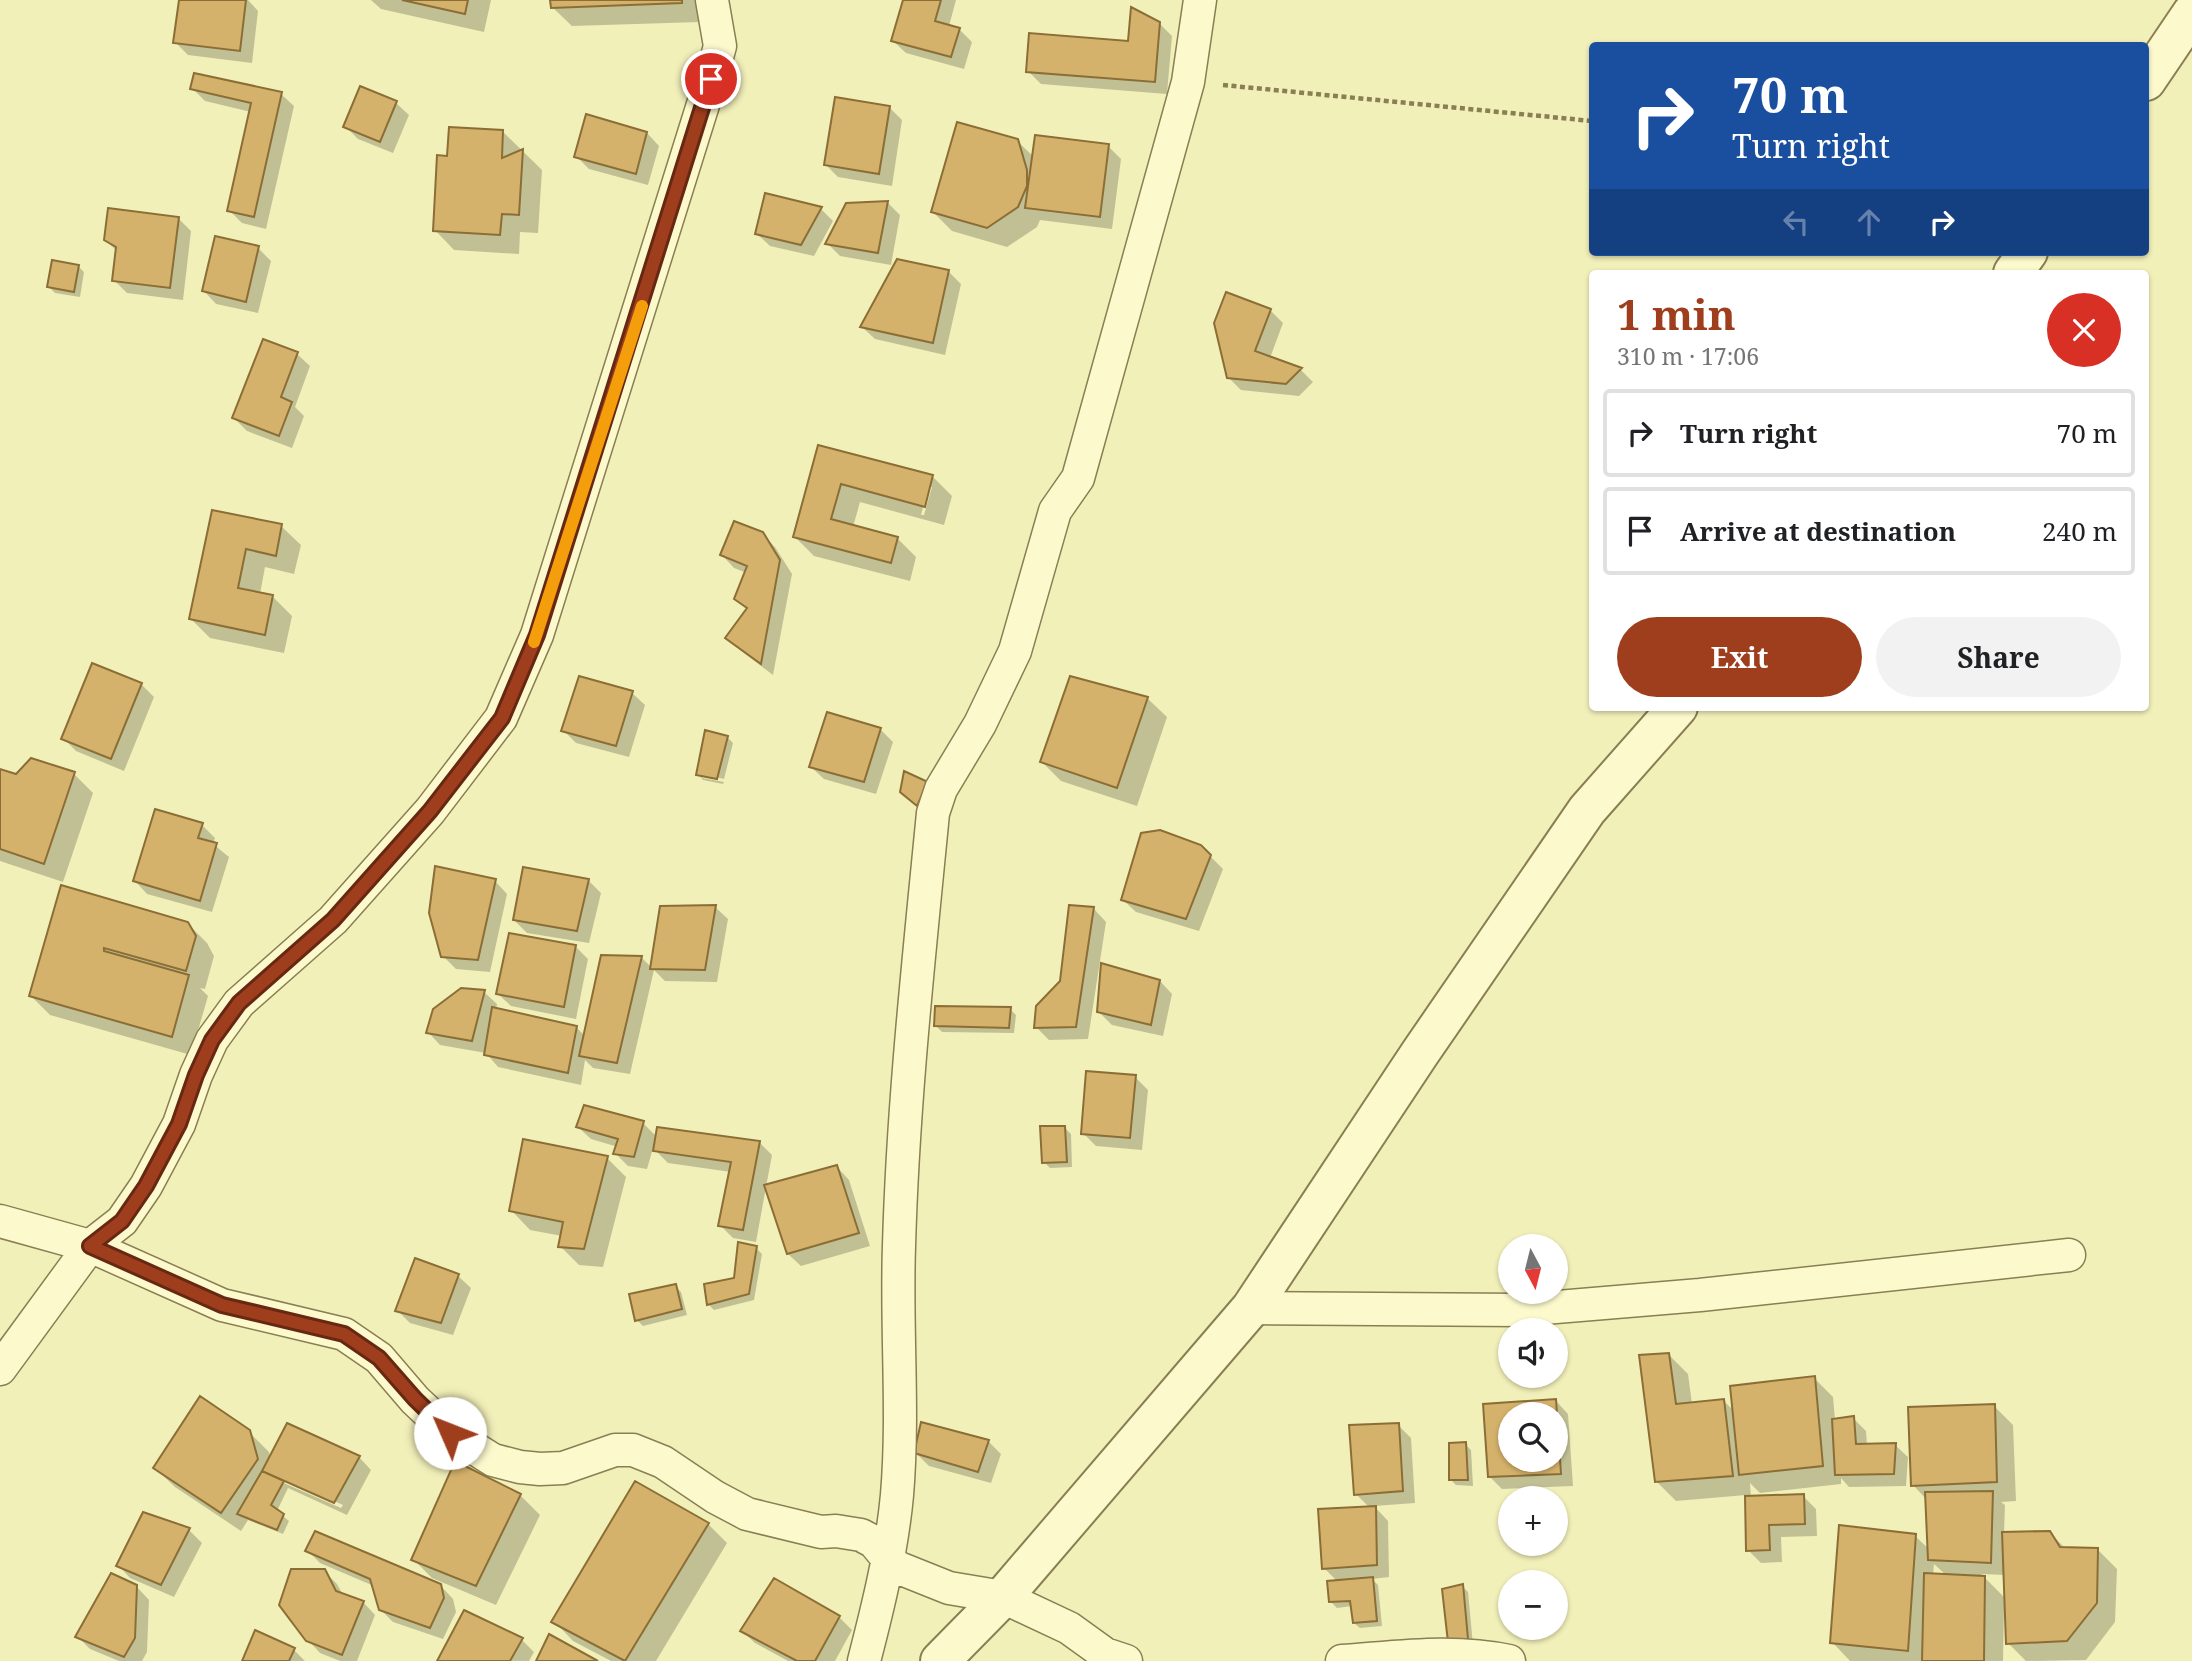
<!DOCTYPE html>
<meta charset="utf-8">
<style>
:root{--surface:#fff;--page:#f2f2f2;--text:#202124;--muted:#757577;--line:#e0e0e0;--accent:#9f3e1d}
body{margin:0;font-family:"Noto Serif",serif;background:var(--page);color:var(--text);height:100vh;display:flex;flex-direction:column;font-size:26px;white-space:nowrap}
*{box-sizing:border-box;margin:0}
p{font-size:23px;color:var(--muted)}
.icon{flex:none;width:38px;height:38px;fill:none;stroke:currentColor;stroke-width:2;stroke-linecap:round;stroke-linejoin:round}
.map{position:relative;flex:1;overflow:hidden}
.sheet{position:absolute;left:1589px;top:270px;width:560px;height:441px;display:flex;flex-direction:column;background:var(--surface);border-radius:7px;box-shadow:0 2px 5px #0004}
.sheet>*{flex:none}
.hud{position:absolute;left:1589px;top:42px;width:560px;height:214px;border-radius:7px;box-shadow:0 2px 5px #0004;background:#1a4fa0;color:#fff;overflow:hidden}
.needle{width:46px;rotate:173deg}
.buttons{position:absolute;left:1498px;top:1234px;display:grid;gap:14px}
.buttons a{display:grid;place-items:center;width:70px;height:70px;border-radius:50%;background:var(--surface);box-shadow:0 2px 5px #0004;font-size:35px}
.pin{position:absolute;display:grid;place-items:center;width:60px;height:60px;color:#fff;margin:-30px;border:4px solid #fff;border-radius:50%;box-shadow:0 2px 7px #0007}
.me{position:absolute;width:77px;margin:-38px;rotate:314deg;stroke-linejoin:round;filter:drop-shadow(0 0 5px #0008)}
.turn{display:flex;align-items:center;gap:24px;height:147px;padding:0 28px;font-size:32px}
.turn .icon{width:91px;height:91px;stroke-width:2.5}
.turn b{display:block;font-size:49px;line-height:60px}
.lanes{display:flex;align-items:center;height:66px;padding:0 28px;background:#0003;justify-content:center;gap:35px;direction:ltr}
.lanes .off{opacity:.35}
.round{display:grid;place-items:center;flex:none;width:74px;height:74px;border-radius:37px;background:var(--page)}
.summary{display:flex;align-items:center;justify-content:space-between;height:119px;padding:0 28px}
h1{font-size:42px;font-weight:700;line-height:52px;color:var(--accent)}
.primary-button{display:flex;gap:14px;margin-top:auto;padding:14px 28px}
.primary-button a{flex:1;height:80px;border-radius:42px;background:var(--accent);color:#fff;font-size:28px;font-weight:700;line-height:80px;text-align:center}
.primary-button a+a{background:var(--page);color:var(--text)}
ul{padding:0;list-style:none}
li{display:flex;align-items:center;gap:21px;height:88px;margin:0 14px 10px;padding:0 14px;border:4px solid var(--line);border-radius:7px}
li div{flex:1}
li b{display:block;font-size:26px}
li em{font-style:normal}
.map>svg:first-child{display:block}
</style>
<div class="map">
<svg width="2192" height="1661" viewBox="0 0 2192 1661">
<rect width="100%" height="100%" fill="#f2f0b9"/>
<path fill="#0003" fill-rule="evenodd" d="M180,0H248L258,11L252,63L188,55L175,42Z
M371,0H491L484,32L381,9Z
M552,0H699L700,22L572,26L552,7Z
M905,0H956L949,26L959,29L972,42L964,69L906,53L893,41Z
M1159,23L1172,36L1167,94L1041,84L1028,71L1130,43Z
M192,88L281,94L294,106L266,229L242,223L229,210L251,112L205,101Z
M361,88L396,103L409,115L393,153L358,139L345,126Z
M889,107L902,120L892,186L838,177L825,164Z
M503,132L542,170L538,233L520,232L519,254L454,250L435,230L448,158Z
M647,133L659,146L648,185L589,169L576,156Z
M1017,141L1034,157L1108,146L1121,159L1112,229L1040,220L1037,227L1007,247L952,231L932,211Z
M888,203L900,215L891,265L840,256L827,243Z
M821,209L833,221L814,256L770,246L757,234Z
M178,218L191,231L183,300L127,293L114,280L118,252L105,240Z
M258,248L271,261L258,313L216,304L204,291Z
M78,266L84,272L80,297L55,293L49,287Z
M948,271L961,284L945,355L875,339L862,327Z
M1270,310L1283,323L1270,358L1301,370L1313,382L1299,396L1241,390L1228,377Z
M297,354L310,366L295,407L304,416L292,448L247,431L234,418Z
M819,447L932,476L952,496L944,525L860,502L853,527L897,538L916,557L910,581L814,556L795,537ZM928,487H932L924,515H921Z
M213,512L281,526L301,545L294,574L265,567L260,594L273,597L292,616L284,653L210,638L191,619Z
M762,534L775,547L792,574L773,675L740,650L727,638L748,610L736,599L747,573L734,568L722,555Z
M141,684L154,697L124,771L76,751L63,738Z
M632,693L645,705L629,757L576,743L563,730Z
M1147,698L1167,717L1137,806L1061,781L1042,762Z
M880,729L893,742L876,794L824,779L811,767Z
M727,737L733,743L724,779L702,774V778L724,782L723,784L703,780L698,774Z
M0,771L16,776L74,774L93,793L63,882L0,861Z
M202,825L215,838L213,844L229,857L212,912L147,894L135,881Z
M1200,846L1223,869L1199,931L1136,912L1123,900Z
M588,880L601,893L589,943L527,933L514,920Z
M495,881L507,894L490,972L456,969L443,956Z
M62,887L187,923L207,943L214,956L205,989L200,988L208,996L191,1055L50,1015L31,996Z
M715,907L728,919L717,982L665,981L654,970L630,1074L593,1068L585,1060L581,1085L498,1067L486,1053L440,1045L428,1032L484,992L497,1004L496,1010L576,1027L585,1036L602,956L642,958L652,968Z
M1094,909L1106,922L1088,1039L1049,1040L1036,1027L1062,982Z
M575,946L588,959L576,1019L511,1006L498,994Z
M1160,981L1172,994L1163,1036L1112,1025L1099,1012Z
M1010,1009L1016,1015L1014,1033L942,1032L936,1026Z
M1135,1077L1148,1090L1142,1150L1096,1146L1083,1133Z
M643,1123L657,1137L759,1142L772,1155L766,1187L837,1167L849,1180L870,1246L801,1266L788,1254L766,1187L756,1242L733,1238L720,1225L731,1172L668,1163L653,1148L647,1169L628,1166L615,1153L618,1147L591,1139L578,1127Z
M1065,1128L1071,1134L1072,1167L1050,1168L1044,1162Z
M607,1158L626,1177L603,1267L579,1265L560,1246L562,1236L530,1230L511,1210Z
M756,1248L762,1254L754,1300L714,1310L708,1304L736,1279Z
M458,1276L471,1288L453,1335L410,1323L397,1310Z
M675,1286L681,1292L687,1315L643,1326L637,1320Z
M1669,1355L1688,1374L1692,1404L1724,1401L1734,1411L1814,1378L1833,1397L1835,1420L1853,1418L1866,1431L1867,1445H1895L1908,1457L1906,1486L1849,1487L1841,1478V1484L1760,1493L1750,1483L1751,1498L1803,1496L1816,1509L1817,1536L1781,1537L1782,1562L1761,1563L1748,1550L1746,1495L1676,1501L1657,1482Z
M1556,1401L1568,1414L1573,1486L1502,1489L1490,1477L1485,1406ZM1510,1414H1556V1460H1510Z
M1994,1406L2013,1425L2016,1501L2001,1502L2005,1505L2004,1534L2050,1533L2066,1549L2098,1550L2117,1569L2115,1622L2086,1660L2026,1661L2008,1643L2007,1609H2004L2003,1661H1850L1832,1642L1915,1536L1930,1550L1927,1500L1913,1485ZM1934,1564L1946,1575H1933ZM1981,1574L2005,1575L2006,1599Z
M1398,1425L1411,1438L1415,1503L1374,1506L1388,1521L1389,1577L1372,1579L1378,1585L1382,1626L1360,1628L1354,1623L1352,1606L1337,1608L1331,1602L1338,1582L1324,1568L1370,1508L1356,1494Z
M249,1432L269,1452L270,1458L359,1457L371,1470L347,1515L288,1488L277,1511L289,1521L283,1534L248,1520L241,1531L175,1487L155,1468ZM277,1476L343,1505L341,1508L277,1480Z
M988,1441L1001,1454L991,1483L929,1466L916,1453Z
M1465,1444L1471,1450L1473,1486L1456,1485L1450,1479Z
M456,1464L520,1495L540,1515L496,1605L432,1578L413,1559Z
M144,1514L189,1530L202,1543L174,1597L130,1578L118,1565Z
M708,1524L727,1543L656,1661H611L573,1641L554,1621Z
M307,1550L440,1585L453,1599L456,1612L443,1639L393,1622L380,1609L374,1586L320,1563Z
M324,1571L337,1584L343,1595L363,1602L375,1615L357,1661H340L320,1653L307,1639Z
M136,1586L149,1600L147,1652L142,1661H119L90,1649L78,1637Z
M1462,1586L1468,1592L1473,1645L1455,1647Z
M839,1617L852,1630L835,1661H788L755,1643L742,1631Z
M522,1640L534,1652L529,1661H439Z
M294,1650L305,1661H244Z"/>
<path fill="#d4b26b" stroke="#8b6e36" stroke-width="2" fill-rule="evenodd" d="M179,0H246L240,51L173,43Z
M402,0H468L465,14Z
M550,0H682V3L551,8Z
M903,0H941L935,21L960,28L951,57L891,41Z
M1131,7L1160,22L1155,82L1026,72L1029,33L1128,41Z
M194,73L282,92L254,217L227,211L251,103L190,89Z
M360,86L397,101L380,142L343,127Z
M835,97L890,106L879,174L824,165Z
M586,114L647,132L636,174L574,157Z
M957,122L1018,139L1027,170V186L1018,207L987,228L931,212Z
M449,127L503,130L502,158L523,149L519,215L502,214L500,235L433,231L437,155L447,156Z
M1035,135L1109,144L1100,217L1025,208Z
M765,193L822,207L801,245L755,234Z
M888,201L878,253L825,244L846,203Z
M108,208L179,217L170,288L112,281L116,247L104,240Z
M215,236L259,246L246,302L202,291Z
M897,259L949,270L933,343L860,327Z
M52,260L79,265L74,292L47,287Z
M1226,292L1271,309L1255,351L1302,368L1286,384L1227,378L1214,323Z
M263,339L298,352L281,397L292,402L279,436L232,418Z
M818,445L933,475L925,507L841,484L831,519L898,537L891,563L793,537Z
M212,510L282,524L276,556L246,549L238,588L273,595L265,635L189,619Z
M734,521L763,532L780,560L761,664L725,638L747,608L734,599L747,566L720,555Z
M92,663L142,683L111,759L61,739Z
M579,676L633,691L616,746L561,731Z
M1070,676L1148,697L1117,788L1040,762Z
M827,712L881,728L864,782L809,767Z
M705,730L728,736L717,779L696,775Z
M31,758L75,772L44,864L0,849V769L16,774Z
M904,771L928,782L917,806L900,792Z
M155,809L203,823L198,838L217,843L200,901L133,881Z
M1160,830L1201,845L1211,855L1186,919L1121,900L1141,833Z
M435,866L496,879L478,960L441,957L429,913Z
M523,867L589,879L577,931L513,920Z
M61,885L188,922L196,936L186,971L104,948V951L189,975L172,1037L29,996Z
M716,905L705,970L650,969L660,906Z
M1069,905L1094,907L1076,1027L1034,1028L1036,1006L1060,981Z
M509,933L576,945L564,1007L496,994Z
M601,955L642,956L617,1063L579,1056Z
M1101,963L1160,980L1151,1025L1097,1012Z
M461,988L485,990L472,1041L426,1033L433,1009Z
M935,1006L1011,1007L1009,1028L934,1026Z
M492,1007L577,1026L568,1073L484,1055Z
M1086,1071L1136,1075L1130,1138L1081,1134Z
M584,1105L644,1121L634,1157L613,1154L618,1139L576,1127Z
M1040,1126H1065L1067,1162L1042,1163Z
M657,1127L760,1141L743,1230L718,1226L731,1162L653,1151Z
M523,1139L608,1156L584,1249L558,1247L563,1222L509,1211Z
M837,1165L859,1233L787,1254L764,1185Z
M738,1242L757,1246L749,1294L707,1305L704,1284L734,1278Z
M415,1258L459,1274L441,1323L395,1311Z
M676,1284L682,1309L635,1321L629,1294Z
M1669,1353L1676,1404L1724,1399L1733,1476L1655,1482L1639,1355Z
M1815,1376L1823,1466L1739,1475L1730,1386Z
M200,1396L250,1430L258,1459L221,1513L153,1468Z
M1556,1399L1561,1474L1488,1477L1483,1404ZM1510,1414H1556V1460H1510Z
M1995,1404L1997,1482L1911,1486L1908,1407Z
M1854,1416L1856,1444L1896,1443L1894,1474L1835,1475L1832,1419Z
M921,1422L989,1440L978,1472L914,1453Z
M287,1423L360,1456L334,1503L262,1471Z
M1399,1423L1403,1491L1354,1495L1349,1425Z
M1466,1442L1468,1480H1449V1443Z
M455,1461L521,1494L476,1586L411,1560Z
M262,1471L284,1481L271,1505L284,1514L277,1530L237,1514Z
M635,1481L709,1523L625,1661L551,1622Z
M1993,1491L1991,1563L1928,1560L1925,1492Z
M1804,1494L1805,1524L1769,1525L1770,1550L1746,1551L1745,1496Z
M1376,1506L1377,1565L1322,1569L1318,1509Z
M143,1512L190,1528L161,1585L116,1566Z
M1839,1525L1916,1534L1908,1651L1830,1643Z
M315,1531L441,1584L444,1598L430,1628L379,1610L370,1579L305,1551Z
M2050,1531L2060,1547L2098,1548L2097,1603L2067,1641L2006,1644L2002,1532Z
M291,1569H325L336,1591L364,1601L342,1655L306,1641L279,1605Z
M111,1573L137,1585L135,1638L124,1657L75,1637Z
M1924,1573L1985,1576L1984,1661H1922Z
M1373,1577L1377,1621L1353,1623L1350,1601L1329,1602L1327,1581Z
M774,1578L840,1616L815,1661H797L740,1631Z
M1463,1584L1468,1639L1448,1642L1442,1589Z
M464,1610L523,1638L510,1661H437Z
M255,1630L295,1648L289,1661H242Z
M549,1634L598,1661H536Z"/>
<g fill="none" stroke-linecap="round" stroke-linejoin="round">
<g stroke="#8a7e53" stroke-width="35">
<path id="minor" d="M0,1221L90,1246L222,1305L344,1334L379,1358L415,1400L450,1433L493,1460L520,1467L540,1469L563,1468L615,1450H633L663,1462L715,1497L747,1514L821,1532L836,1531L861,1535L874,1542L892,1564L899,1568L949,1588L1003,1597L1069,1628L1105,1654L1126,1661
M1251,1308L1521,1310L1700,1295L2069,1255
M0,1369L90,1246L122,1221L146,1186L179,1124L196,1075L212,1040L239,1003L333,920L430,811L501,718L537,635L711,79L720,46L712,0
M864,1661C878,1607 892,1550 897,1495C904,1412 896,1329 899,1246C903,1102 919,957 933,813L941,789L980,724L1015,651L1055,511L1078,478L1188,82L1200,0
M1342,1661C1399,1657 1453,1649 1509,1661"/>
</g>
<g stroke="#8a7e53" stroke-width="42">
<path id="tertiary" d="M2146,81L2192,13
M2013,273L2028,252
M940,1661L1003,1597L1251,1308L1420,1053L1587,810L1678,707"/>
</g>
<path stroke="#8a7e53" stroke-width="4.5" stroke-dasharray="5 3.5" stroke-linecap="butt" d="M1223,85L1592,121"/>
<use href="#minor" stroke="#fcfacd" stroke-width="32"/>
<use href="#tertiary" stroke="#fcfacd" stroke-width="38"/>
</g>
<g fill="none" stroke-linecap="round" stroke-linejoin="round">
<g stroke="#672813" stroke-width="18">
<path id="route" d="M450,1433L415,1399L379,1358L344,1334L222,1305L90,1246L122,1221L146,1186L179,1124L196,1075L212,1040L239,1003L333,920L430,811L502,718L537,635L711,79"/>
</g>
<use href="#route" stroke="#9f3e1d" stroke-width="12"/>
<path stroke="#f59e0b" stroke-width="12" d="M534,642L642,306"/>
</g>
</svg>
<div class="buttons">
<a><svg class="needle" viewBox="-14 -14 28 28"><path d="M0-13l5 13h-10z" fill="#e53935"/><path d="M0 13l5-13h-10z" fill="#757577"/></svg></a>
<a><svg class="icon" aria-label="sound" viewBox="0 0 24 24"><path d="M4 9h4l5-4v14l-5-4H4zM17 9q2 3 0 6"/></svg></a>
<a><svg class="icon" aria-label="search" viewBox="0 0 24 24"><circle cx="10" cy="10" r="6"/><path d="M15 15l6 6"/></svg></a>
<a>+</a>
<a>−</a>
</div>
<div class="pin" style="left:711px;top:79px;background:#d93025"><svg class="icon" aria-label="arrive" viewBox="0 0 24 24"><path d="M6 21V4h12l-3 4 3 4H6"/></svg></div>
<svg class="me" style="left:450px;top:1433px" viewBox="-20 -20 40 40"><circle r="19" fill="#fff"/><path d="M0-13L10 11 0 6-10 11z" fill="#9f3e1d"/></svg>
<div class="hud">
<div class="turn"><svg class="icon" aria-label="right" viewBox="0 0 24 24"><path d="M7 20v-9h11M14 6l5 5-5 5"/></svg><div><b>70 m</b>Turn right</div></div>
<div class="lanes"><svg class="icon off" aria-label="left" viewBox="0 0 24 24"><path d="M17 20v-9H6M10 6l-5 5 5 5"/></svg><svg class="icon off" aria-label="ahead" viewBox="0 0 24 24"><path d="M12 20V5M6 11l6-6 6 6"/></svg><svg class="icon" aria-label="right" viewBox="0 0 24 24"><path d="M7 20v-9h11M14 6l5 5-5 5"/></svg></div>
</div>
<section class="sheet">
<div class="summary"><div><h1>1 min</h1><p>310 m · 17:06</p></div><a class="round" style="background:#d93025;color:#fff"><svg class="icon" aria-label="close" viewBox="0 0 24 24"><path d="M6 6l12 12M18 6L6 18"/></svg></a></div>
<ul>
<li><svg class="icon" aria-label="right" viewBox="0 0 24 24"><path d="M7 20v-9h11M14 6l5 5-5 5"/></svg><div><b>Turn right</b></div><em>70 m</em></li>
<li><svg class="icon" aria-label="arrive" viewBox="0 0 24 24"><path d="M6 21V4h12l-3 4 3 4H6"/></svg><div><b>Arrive at destination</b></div><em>240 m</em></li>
</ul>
<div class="primary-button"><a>Exit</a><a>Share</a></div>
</section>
</div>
